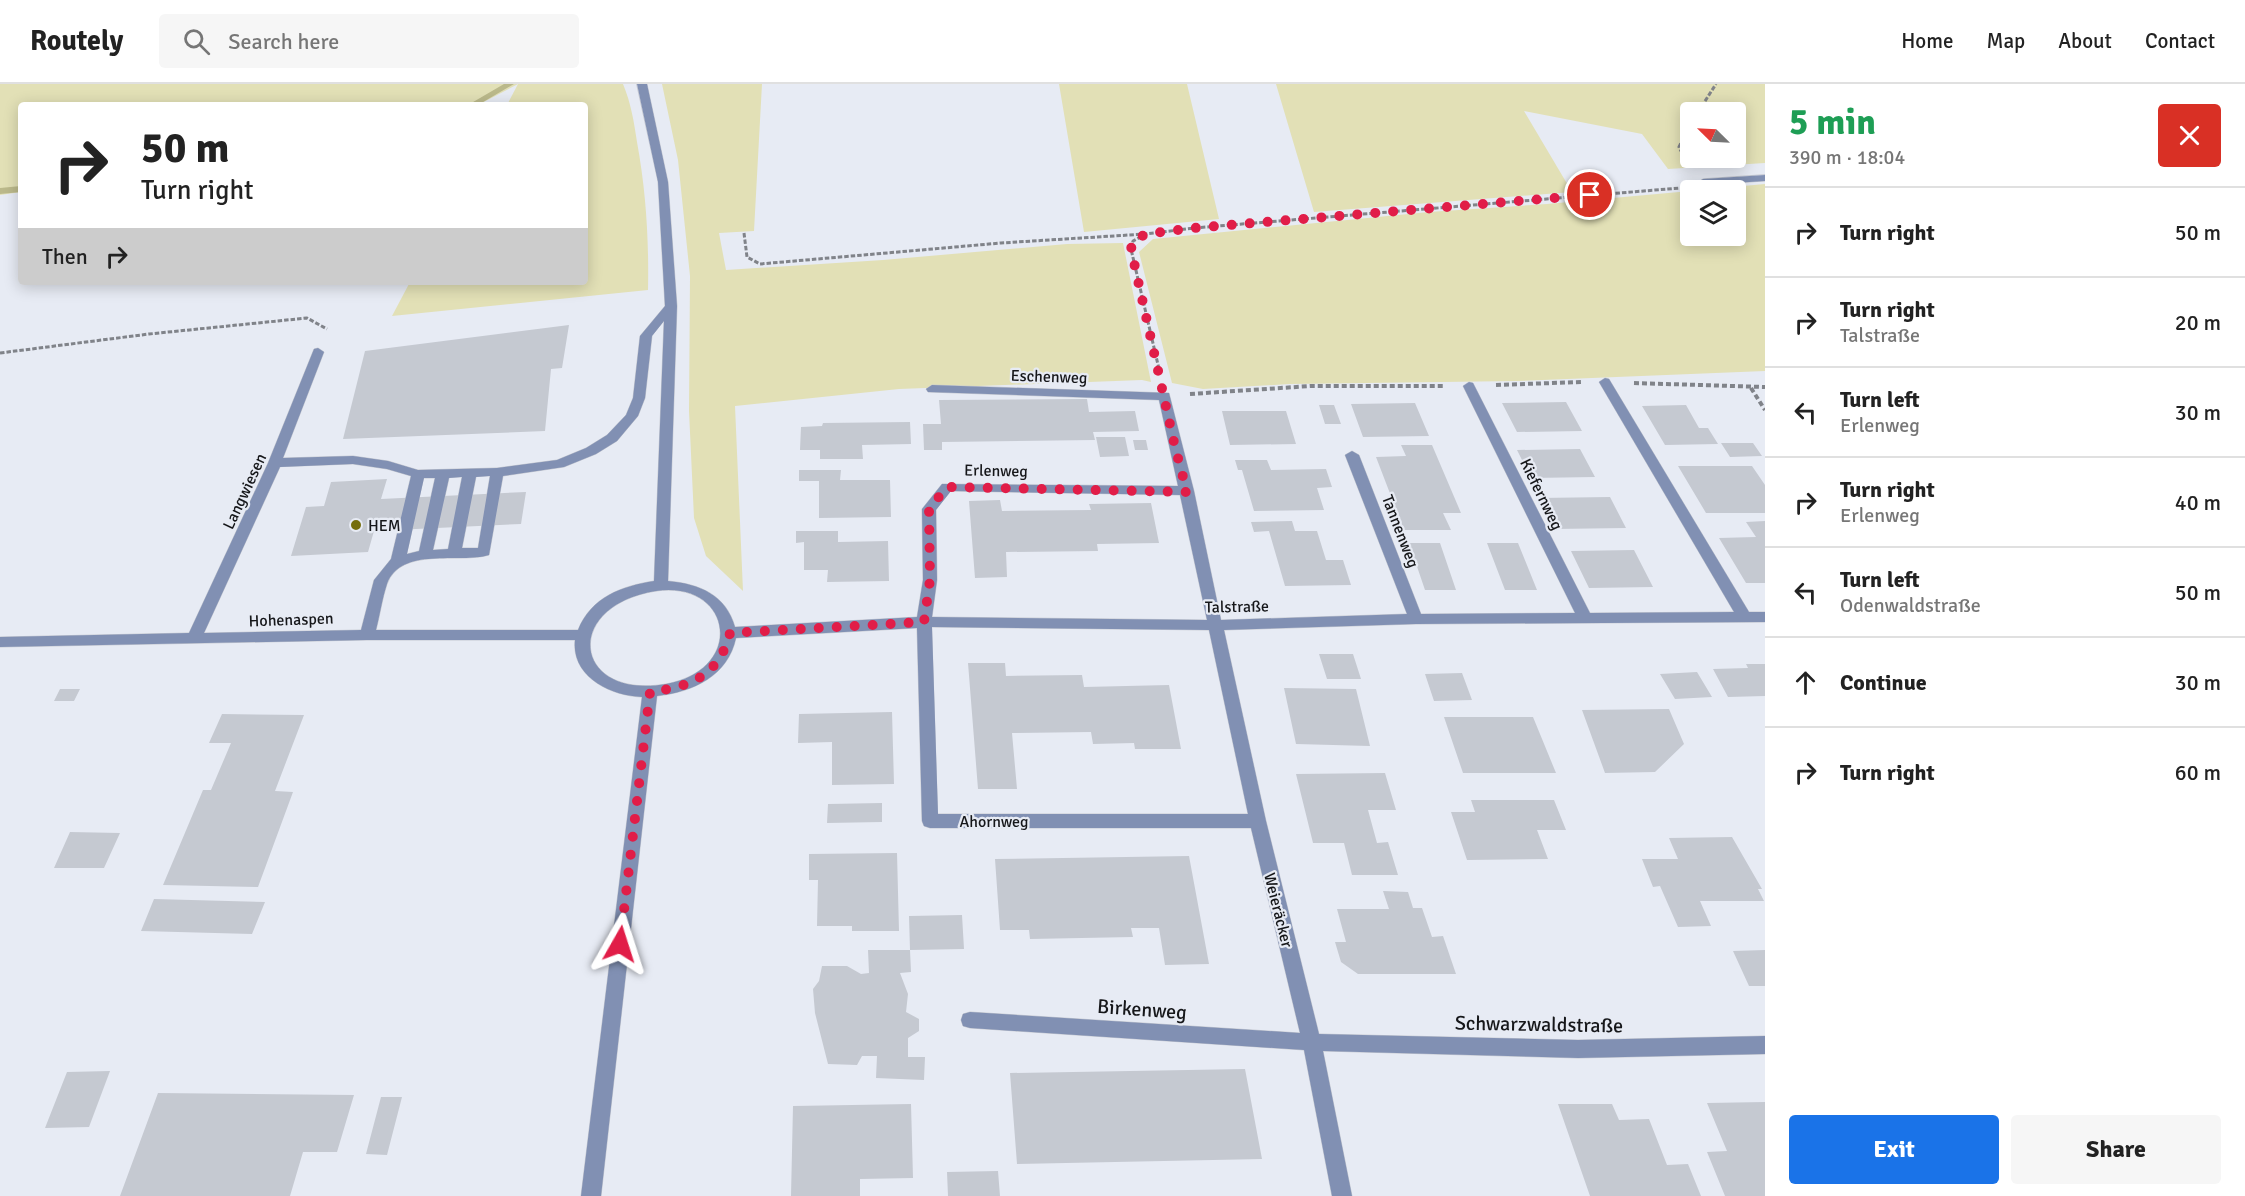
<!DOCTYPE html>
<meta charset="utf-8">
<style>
:root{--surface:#fff;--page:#f6f6f6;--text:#222;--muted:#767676;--line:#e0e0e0;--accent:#1a73e8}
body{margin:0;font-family:Signika,sans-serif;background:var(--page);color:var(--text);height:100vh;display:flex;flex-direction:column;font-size:22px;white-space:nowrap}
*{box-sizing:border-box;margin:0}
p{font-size:20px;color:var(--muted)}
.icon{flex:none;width:33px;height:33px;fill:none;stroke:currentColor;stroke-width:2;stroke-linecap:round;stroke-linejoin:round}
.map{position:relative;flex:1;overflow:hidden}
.sheet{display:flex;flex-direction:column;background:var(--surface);width:480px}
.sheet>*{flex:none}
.hud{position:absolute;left:18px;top:18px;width:570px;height:183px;border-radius:6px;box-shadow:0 3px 15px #0003;background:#fff;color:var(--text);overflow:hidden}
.needle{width:39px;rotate:294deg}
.controls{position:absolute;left:1680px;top:18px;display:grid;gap:12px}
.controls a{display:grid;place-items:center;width:66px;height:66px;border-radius:6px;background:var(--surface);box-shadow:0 3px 15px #0003;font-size:30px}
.pin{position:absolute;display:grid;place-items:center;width:51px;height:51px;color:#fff;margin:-26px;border:3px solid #fff;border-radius:50%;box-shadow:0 2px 6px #0007}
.me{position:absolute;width:66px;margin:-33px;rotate:6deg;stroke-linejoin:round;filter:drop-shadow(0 0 4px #0008)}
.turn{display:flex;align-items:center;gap:21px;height:126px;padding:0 24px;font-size:27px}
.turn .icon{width:78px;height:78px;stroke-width:2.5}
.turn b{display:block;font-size:42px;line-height:51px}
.then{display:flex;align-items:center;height:57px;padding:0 24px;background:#0003;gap:12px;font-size:22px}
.round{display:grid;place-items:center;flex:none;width:63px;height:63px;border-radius:6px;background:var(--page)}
.summary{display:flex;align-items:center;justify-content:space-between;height:102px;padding:0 24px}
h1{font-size:36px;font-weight:700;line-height:45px;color:#1e9e55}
.primary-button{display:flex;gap:12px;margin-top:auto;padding:12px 24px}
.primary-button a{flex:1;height:69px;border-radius:6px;background:var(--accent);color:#fff;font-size:24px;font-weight:700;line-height:69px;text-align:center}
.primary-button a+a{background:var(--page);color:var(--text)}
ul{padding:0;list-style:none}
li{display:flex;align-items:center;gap:18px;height:90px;padding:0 24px;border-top:2px solid var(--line)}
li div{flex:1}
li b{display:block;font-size:22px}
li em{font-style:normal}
header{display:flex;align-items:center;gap:36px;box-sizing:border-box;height:84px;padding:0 30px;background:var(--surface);border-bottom:2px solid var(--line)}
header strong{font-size:28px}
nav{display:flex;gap:33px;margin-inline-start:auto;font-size:21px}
.search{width:420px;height:54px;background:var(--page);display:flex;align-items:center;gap:15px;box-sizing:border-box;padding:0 21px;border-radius:6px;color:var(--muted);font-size:22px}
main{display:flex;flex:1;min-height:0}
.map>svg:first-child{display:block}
</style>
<header>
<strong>Routely</strong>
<div class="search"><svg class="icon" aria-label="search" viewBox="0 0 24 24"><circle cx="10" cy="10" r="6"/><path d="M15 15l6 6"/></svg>Search here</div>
<nav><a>Home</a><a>Map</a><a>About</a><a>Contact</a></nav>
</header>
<main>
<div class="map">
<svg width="1765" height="1112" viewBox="0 0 1765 1112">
<rect width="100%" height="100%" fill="#e7ebf4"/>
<path fill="#e2e0b6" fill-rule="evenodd" d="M0,0H623C631,19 634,38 637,58C646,107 649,156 648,206L392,232L410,198H585V21H507L518,0L478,21H21V108L0,111Z
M662,0H762L754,147L719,149L726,186L883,176L1067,160L1123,159L1151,298L1142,296L899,305L735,322L743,507L706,472L694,434L689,327L690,192L678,76Z
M1059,0H1187L1219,135L1084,148Z
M1276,0H1765V79L1668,85L1642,50L1524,27L1572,108L1314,128ZM1690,28H1736V74H1690Z
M1765,100V287L1517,297L1290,300L1203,305L1172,299L1139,168L1153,155L1429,128L1547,120L1690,107V152H1736V106H1699Z"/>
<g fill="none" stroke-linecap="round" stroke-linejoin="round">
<path fill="#bbb98b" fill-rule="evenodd" d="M504,0H514L478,21H468Z
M21,102V108L0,110V104Z"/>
</g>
<path fill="#c5c9d1" d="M569,241L562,284L551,285L545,347L343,355L365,267Z
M1087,315L1089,328L1135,327L1139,347L1093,348L1095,356L942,358V366H924L923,340H941L939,316Z
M1566,318L1582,347L1517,348L1502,319Z
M1415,319L1429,352L1363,353L1351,320Z
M1319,321H1334L1341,340H1325Z
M1686,321L1699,344H1708L1718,360L1665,361L1642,322Z
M1222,327H1286L1296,360L1230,361Z
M910,338L911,360L862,361L863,375H820V366H800L801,343L822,342L823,339Z
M1096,353H1125L1129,372L1100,373Z
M1133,356H1146L1148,366H1135Z
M1721,359H1753L1762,372L1730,373Z
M1401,361H1432L1461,429H1443L1451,446H1404L1376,373L1406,372Z
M1580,365L1595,393L1531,394L1517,366Z
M1235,376H1267L1271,386L1326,385L1332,403L1317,404L1324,426L1254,427L1242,386H1238Z
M1678,382H1752L1765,401V429H1706Z
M799,386H841L840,396H890L891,433L819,434V397H799Z
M387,395L381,415L526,408L521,440L374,447L368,468L291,472L306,423L324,422L331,398Z
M1610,413L1626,444L1554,445L1539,414Z
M1000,416L1002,427L1091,426L1089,420L1151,419L1159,459L1097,460L1098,467L1006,468L1007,493L975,494L969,417Z
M1292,437L1295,447H1317L1326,476H1343L1351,501L1285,502L1269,447L1254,448L1251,438Z
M1765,437V499H1746L1719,454L1756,453L1746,438Z
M796,447H838V458L888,457L889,497L827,498L828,486H804V458L796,459Z
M1409,459H1440L1456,506H1425Z
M1487,459H1518L1537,506H1505Z
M1634,466L1653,503L1589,504L1571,467Z
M1319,570H1353L1361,595H1327Z
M968,579H1005L1006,592L1082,591L1084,603L1169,601L1181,665H1135L1134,659L1093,660L1091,648L1012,649L1017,705H978Z
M1746,580H1765V612L1728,613L1713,585L1748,584Z
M1697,588L1712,613L1675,615L1660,590Z
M1462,589L1472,616L1434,617L1425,590Z
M1284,604L1356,605L1370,662L1296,660Z
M60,605H80L74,617H54Z
M1669,625L1684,660L1655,688L1605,689L1582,626Z
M892,628L894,700L832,701V658L798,659L799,630Z
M222,630L304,631L275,707L293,708L258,803L163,801L203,706H211L231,659H209Z
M1444,633H1533L1556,689H1463Z
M1385,689L1396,726H1368L1377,759L1388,758L1398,791H1352L1344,759H1313L1296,690Z
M1471,716H1554L1566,746H1537L1548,775L1467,776L1451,728H1475Z
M882,719V738L827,739L828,720Z
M70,748L120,749L104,784H54Z
M1732,753L1762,805H1758L1764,817H1700L1711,842L1678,843L1660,802L1653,803L1642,775H1678L1669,754Z
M897,769L899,847H852V842H817L818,796H809V770Z
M1189,772L1209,880L1165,881L1159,844H1131L1133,853L1030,855L1029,846H1000L995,775Z
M1383,807L1408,808L1413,824H1422L1432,853L1443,852L1456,890H1358L1341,878L1335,858H1346L1337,825H1389Z
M154,815L265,818L252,850L141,847Z
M962,831L964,865L910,866L909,832Z
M868,866H910L911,888L900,889L908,910L906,928L919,935V947L908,954V973H925L924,996L876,994L877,972H862L857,981L828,980L815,929L813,905L819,897L822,882H847L861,890L869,889Z
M1765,866V902H1749L1733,867Z
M1245,985L1262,1075L1017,1080L1010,989Z
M110,987L89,1043L45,1044L67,988Z
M158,1009L354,1011L337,1068H303L290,1112H120Z
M381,1013H402L387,1071L366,1070Z
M1765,1018V1112H1725L1707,1068L1727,1067L1707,1019Z
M911,1020L913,1094L860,1095V1112H791L793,1022Z
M1558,1020H1612L1619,1036L1649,1035L1667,1081L1688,1080L1701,1112H1590Z
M998,1087L1000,1112H948L947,1088Z"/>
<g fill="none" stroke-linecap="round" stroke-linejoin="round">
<g stroke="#c6c9d1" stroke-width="1">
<path id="minor" d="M637,0H647L668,98L677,222L668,497C700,500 726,511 735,543L917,533L923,496L922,425L942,400L1178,402L1159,316L928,308L926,305L932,301L1169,309L1194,407L1221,536L1407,530L1345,371L1352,367L1359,371L1421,530L1575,529L1463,302L1469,298L1473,299L1590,529L1734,528L1599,298L1605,294L1609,295L1749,528H1765V538L1416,540L1224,546L1266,737L1319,950L1578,956L1765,952V970L1578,974L1323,967L1352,1112H1332L1304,966L970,944L963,942L961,936L963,930L970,928L1300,949L1251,744H930L924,742L922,737L917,544L736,554C728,592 693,608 657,612L601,1112H581L642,613C611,612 571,593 575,556H367L0,563V553L189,549L268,379L314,265L318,264L324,268L283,374L353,372L388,377L418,386L497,384L557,376L586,364L607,351L626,331L633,314L640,252L665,222L658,98ZM664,237L654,497C622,502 591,513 578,546H376C380,531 382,515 387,500C401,462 459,480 489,471L503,392L564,383L596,370L617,357L638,332L645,314L652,252ZM353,380L387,385L411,392L391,475L374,496L361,546L204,549L280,383ZM490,392L478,464H462L476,393ZM462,393L448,465L433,466L449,394ZM424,394H435L419,467L407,470ZM951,407L1180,411L1207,536L932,533L937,496L936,426ZM656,507C732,496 747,585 666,600C573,616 561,522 656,507ZM932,543L1209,546L1248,730H938Z
M1765,91V97L1703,101L1698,98L1703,95Z"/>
</g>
<path stroke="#808389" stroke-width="3" stroke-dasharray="4.5 2" stroke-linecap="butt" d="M1698,28L1716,0
M1688,81L1679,63L1690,41
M744,149L747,173L760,180L1001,159L1145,150
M0,269L149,250L307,234L327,245
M1159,285L1131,165L1133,157L1146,150L1194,144L1680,104"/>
<path stroke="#808389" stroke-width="4" stroke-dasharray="5 3" stroke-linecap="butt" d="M1159,284L1160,288
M1634,299L1765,303
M1496,301L1581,298
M1751,304L1765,326
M1190,310L1311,302H1443"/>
<use href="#minor" fill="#8190b3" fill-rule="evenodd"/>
</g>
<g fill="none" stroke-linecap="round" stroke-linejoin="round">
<path stroke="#e11d48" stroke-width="10" stroke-dasharray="0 18" d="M620,860L650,608C690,603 719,592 730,549L924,538L930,496L929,425L947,403L1187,408L1175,363L1131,165L1133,157L1146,150L1194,144L1590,111"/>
</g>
<circle fill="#756e0d" stroke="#e7ebf4" stroke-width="2" cx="356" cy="441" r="6"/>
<g text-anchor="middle" stroke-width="4.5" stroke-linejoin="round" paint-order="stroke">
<g font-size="16" fill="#16171a" stroke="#e7ebf4">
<text transform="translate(1049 292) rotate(2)" y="6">Eschenweg</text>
<text transform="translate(996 386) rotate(1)" y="6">Erlenweg</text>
<text transform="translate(244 407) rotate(-65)" y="6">Langwiesen</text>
<text transform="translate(1542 410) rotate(64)" y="6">Kiefernweg</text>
<text transform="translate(1401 447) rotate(69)" y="6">Tannenweg</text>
<text transform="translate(1237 522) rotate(-1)" y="6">Talstraße</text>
<text transform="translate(291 535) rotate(-2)" y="6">Hohenaspen</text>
<text x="994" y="743">Ahornweg</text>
<text transform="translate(1279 826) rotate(76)" y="6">Weieräcker</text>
</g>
<g font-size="16" fill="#16171a" stroke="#e7ebf4" text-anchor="start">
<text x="368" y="447">HEM</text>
</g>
<g font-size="20" fill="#16171a" stroke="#e7ebf4">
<text transform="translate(1142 925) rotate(4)" y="7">Birkenweg</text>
<text transform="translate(1539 940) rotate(1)" y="7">Schwarzwaldstraße</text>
</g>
</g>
</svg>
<div class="controls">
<a><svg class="needle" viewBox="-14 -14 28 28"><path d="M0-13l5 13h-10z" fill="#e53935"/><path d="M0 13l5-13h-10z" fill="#767676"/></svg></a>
<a><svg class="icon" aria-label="layers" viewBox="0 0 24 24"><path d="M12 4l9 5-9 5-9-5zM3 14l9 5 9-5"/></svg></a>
</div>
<div class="pin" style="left:1590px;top:111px;background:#d93025"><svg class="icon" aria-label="arrive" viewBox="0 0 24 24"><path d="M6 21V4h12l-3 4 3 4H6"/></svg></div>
<svg class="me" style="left:620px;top:860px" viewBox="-20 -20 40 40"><path d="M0-17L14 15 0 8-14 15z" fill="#e11d48" stroke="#fff" stroke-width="4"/></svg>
<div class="hud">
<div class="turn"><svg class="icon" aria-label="right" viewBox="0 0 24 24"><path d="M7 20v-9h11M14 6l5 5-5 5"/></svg><div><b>50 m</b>Turn right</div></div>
<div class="then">Then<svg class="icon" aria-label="right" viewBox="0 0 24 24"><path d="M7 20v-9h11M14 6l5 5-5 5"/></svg></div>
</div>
</div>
<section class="sheet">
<div class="summary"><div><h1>5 min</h1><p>390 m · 18:04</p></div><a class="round" style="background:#d93025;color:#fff"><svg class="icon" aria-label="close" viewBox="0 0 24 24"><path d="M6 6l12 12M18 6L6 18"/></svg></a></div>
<ul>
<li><svg class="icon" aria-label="right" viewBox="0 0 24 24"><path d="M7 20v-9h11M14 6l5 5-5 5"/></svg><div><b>Turn right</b></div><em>50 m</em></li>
<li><svg class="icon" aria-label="right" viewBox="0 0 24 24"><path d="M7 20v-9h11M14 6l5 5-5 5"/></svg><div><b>Turn right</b><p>Talstraße</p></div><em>20 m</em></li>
<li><svg class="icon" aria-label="left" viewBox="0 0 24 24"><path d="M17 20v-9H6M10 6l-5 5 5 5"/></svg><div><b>Turn left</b><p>Erlenweg</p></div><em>30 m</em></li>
<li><svg class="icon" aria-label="right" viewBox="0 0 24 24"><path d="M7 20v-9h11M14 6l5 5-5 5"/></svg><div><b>Turn right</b><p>Erlenweg</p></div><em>40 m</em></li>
<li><svg class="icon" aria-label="left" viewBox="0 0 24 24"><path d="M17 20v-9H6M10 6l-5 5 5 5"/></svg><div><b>Turn left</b><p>Odenwaldstraße</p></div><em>50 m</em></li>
<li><svg class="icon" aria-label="ahead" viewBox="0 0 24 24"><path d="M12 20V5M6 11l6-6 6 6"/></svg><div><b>Continue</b></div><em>30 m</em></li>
<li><svg class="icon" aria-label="right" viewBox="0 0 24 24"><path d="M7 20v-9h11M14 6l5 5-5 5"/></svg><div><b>Turn right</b></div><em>60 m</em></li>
</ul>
<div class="primary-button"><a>Exit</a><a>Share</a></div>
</section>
</main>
